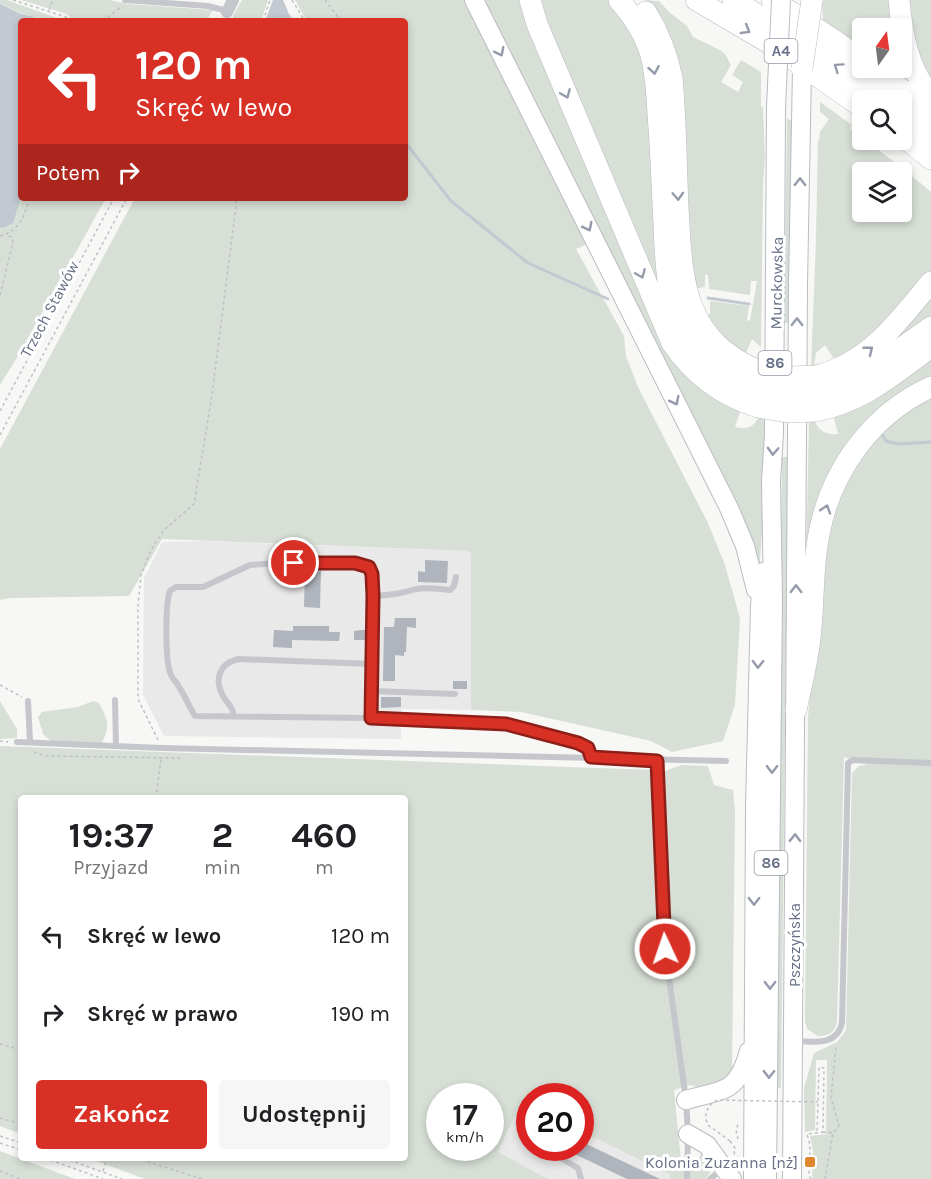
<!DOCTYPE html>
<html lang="pl">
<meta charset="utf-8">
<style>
:root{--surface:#fff;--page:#f6f6f6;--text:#202124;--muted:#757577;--accent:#d93025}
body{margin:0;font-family:Karla,sans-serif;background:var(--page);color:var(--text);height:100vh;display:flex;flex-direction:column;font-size:22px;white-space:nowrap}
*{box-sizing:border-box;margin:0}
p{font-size:20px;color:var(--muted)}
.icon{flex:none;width:33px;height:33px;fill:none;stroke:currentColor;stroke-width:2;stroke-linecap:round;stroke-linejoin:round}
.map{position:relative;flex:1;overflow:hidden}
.panel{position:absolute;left:18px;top:795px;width:390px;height:366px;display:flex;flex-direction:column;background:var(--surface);border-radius:6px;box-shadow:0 3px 9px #0003}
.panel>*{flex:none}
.top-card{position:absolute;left:18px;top:18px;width:390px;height:183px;border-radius:6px;box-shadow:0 3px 9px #0003;background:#d93025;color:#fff;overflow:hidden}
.needle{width:39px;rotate:14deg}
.fabs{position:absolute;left:852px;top:18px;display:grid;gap:12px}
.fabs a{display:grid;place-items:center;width:60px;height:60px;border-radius:6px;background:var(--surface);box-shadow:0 3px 9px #0003;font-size:30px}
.speed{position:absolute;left:426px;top:1083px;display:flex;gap:12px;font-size:30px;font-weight:700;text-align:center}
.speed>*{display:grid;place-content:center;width:78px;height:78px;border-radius:50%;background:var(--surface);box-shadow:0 3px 9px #0003;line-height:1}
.speed small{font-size:15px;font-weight:400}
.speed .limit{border:9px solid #d22;background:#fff;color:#111}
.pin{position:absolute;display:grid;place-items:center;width:51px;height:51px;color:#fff;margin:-26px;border:3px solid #fff;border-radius:50%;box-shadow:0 2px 6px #0007}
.me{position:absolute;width:66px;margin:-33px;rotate:357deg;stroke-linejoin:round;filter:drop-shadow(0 0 4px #0008)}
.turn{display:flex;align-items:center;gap:21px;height:126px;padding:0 18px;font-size:27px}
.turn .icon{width:78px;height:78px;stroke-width:2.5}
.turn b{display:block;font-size:42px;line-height:51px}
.then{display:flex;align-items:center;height:57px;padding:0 18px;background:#0003;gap:12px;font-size:22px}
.eta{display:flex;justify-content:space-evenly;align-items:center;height:102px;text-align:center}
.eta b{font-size:36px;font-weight:700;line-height:42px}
.primary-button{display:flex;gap:12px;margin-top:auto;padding:12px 18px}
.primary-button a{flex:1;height:69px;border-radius:6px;background:var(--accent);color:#fff;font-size:24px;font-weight:700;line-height:69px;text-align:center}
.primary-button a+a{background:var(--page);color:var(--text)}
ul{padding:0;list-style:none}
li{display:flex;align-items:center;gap:18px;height:78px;padding:0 18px}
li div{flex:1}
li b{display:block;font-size:22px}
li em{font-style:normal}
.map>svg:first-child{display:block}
</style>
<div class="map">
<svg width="931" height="1179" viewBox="0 0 931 1179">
<rect width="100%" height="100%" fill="#f7f8f5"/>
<path fill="#e8e9e8" d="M199,541L468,551L471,554V710L401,709V739L164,736L143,695L144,578L162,542Z
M521,1103L529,1107L530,1148H580L581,1131L671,1176L669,1179H548L498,1153Z"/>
<path fill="#d7dfd6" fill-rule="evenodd" d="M0,0H7L65,21C41,21 21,14 0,4Z
M21,0H109L128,4L213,10L206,21H74L67,14Z
M242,0H268L261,21H235L233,16Z
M295,0H467L589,243L576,249L624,336L626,356L638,387L708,523L725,565L740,618L735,705L723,741L672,752L651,741L521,712L471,710V554L468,551L162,539L129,596L10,598L0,600V449L135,198H405V21H307Z
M482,0H525L652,313L734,407L740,412L735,427C746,430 755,427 759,416L765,417L764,499L759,575Z
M535,0H612L642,45L687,355Z
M645,0L659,1L669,12L687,26L693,37L720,50L725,54L731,65L721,82L738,92L743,82L732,75L741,60L761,72V107H763L765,157L763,183L761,347L752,339L746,353L736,351L706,315L710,314V301L749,306L747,320L750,321L757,281H751L750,295L709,289L708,275H705V287L693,289L648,4Z
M822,0H890L892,28H862V47L823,24Z
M904,0H931V88L921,72Z
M820,102L852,125L850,129C876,148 905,169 931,192V272L863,346L834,359L825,345L816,353L814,367H811L816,239L818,140H819L820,132L829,119L820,112ZM862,172H902V212H862Z
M787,118L793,122L790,323H784Z
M21,197L106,198L18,356L0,385V227L3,228Z
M931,293V322L831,379Z
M931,353V381L877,416L806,565L809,420L814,419C818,431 826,435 838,434L833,414Z
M931,392V1179H812L813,1150L810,1136L826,1134L827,1060H816L815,1130L805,1132L804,1088L814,1053L837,1042L846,1030L852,773L859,766L867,765L844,757L837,1022C835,1033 828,1036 818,1036L807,1029L805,1021L808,718L819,577L831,510L871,437Z
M782,457H788L781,1088L776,1087Z
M0,701L17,729V738L0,739Z
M93,701L99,703C108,720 111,726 101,744L52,742L43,734L38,717L42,712L78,707Z
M0,746L653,770L658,809L663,798V772L681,765L708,766L714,785L733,790L735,812L732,1075L703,1089L690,1085L674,1090L682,1171H691L702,1153L715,1164L706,1179H669L670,1175L581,1131L580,1096H530L529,1107L521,1103L498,1152L548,1179H145L88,1158H405V798H21V1134L0,1126ZM440,1096H490V1148H440Z
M0,1151L75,1179H0Z"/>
<path fill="#c3c9d1" d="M273,0H283L289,14L294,21H265Z
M0,4L19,13L48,21H21V197L13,223L3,228L0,227Z"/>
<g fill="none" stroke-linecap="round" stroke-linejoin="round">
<path stroke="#c3c9d1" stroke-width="3" d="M405,142L451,201L528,263L608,299
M708,298L749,304
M881,433L886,441L898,444L931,442"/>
</g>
<path fill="#b0b4bd" d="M425,560L448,561L447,583L418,582V571L425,572Z
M305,571H321L320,608L304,607Z
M395,618H416V628L407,627L406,652H404V656L395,655V681H383L384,627H394Z
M293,626H329V632H340L339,641L292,640V648L273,647L274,630L293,631Z
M362,630H367V640H354V631Z
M453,681H467V689H453Z
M381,697H401V707L381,708Z
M580,1141L660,1179H627L562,1148H580Z"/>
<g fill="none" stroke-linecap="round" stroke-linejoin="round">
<g stroke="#babcc1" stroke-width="20">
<path id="primary" d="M474,0L729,508L745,546L756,590
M686,1100C724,1089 737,1094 749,1051
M688,1134L707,1145L732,1179
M753,1179L755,807L760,606L763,572
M767,1179L773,598L771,481L774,434L776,107
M792,1179L798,285L802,69"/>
</g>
<g stroke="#babbbf" stroke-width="22">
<path id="highway" d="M530,0L537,24L672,343C694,375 721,395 758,407
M619,0C633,16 645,34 651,55C656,74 657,94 658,114C661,150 662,187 664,223C666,300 675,365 758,391
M696,0L771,44L862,107
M733,0L789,34L885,100
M772,0L834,40L862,60
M899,0C902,34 908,69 931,96
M646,12C659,33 667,54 672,78C676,121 676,164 678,207C682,279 682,339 759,371
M872,68L931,111
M902,112L931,135
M902,136L931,159
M816,376C869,363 898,322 931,282
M816,395L835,389L859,378L931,327
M816,411C866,400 891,376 931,347
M796,710C800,691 805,672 808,652C815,613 811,573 819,534C831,470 872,414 931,387"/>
</g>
<path stroke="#bfc0c3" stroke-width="1.5" stroke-dasharray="3 3" stroke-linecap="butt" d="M13,0L66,17L69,21
M292,0L305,21
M325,0L341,21
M49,10L53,0
M103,21L121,7
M263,21L270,0
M0,236C21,230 23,217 30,198
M0,295L13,243L12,237L6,235
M0,411L114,198
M0,435L127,198
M0,685L22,697
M158,740L138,699V605L141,575L151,550L164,530L194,504L212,395L237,198
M0,741L8,742
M34,752L45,756L181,758
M156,798L161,759
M0,1044L21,1050
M0,1118L21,1124
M823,1132L833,1133L839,1126L831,1098L836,1046
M0,1136L21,1143
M738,1139L736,1130L738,1124
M730,1141L735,1148L734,1156
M0,1143L21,1150
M45,1158L103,1179
M64,1158L122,1179
M136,1158L202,1179
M0,1171L21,1179
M103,1171L107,1158
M811,1179L809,1176L810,1145L807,1134L823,1132L824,1068L819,1067L817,1133
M825,1179L833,1133"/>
<path stroke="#c5c7cc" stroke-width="6" d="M125,0L208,6L227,11
M373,596C390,595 400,594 416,589C426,587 440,589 450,590L454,586L456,577
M372,691L455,694
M115,700L116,746
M28,701L30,742
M234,716C233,706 227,704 223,696C214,679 219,664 238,659L372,664
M371,718L373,596L372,574L369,567L355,563H276L250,565L203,587H176L170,591C165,605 165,663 171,675C173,680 177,682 179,687C185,696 189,706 195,716L371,718L491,723L506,724L578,743L588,748L591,757
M17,742L162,748L726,761
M657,761L665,949L686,1100L688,1134L687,1179
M795,1041C814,1042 837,1046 842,1023L848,763L853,760L931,763
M522,1136L530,1140
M542,1148L578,1168L581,1179
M710,1179L721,1170"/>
<path stroke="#c5c7cc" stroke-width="12" d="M227,12L233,0"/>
<use href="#primary" stroke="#fff" stroke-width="18"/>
<use href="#highway" stroke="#fff" stroke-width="21"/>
<g stroke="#babcc1" stroke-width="20" stroke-linecap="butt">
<path id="primary-bridge" d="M776,107L781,0"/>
</g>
<g stroke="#babbbf" stroke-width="22" stroke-linecap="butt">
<path id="highway-bridge" d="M802,69L812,0
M759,371L789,377L816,376
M758,391L793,397L816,395
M758,407L787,412L816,411"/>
</g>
<path stroke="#bfc0c3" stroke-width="1.5" stroke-dasharray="3 3" stroke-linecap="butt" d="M730,1141L708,1125C704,1116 706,1109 713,1102L719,1100L818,1102"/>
<use href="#primary-bridge" stroke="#fff" stroke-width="18"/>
<use href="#highway-bridge" stroke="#fff" stroke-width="21"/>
</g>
<defs><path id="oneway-chevron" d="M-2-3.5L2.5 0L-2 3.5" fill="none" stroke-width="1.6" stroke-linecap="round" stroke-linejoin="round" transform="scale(1.5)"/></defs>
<g stroke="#959baa">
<use href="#oneway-chevron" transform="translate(746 30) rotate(31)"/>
<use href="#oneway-chevron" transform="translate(500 52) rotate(63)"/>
<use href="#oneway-chevron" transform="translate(838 67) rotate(-145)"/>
<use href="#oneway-chevron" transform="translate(654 70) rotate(80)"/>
<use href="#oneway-chevron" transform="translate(566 94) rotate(67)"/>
<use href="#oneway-chevron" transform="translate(800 182) rotate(-89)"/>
<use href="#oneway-chevron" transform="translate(678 196) rotate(87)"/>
<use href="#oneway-chevron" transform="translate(588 227) rotate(63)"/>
<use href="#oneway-chevron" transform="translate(641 274) rotate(67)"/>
<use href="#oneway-chevron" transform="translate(797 322) rotate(-90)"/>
<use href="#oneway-chevron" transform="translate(869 350) rotate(-39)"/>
<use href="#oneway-chevron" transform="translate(675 401) rotate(63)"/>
<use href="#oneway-chevron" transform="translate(773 451) rotate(93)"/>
<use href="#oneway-chevron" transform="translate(826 509) rotate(-72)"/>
<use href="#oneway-chevron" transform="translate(796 589) rotate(-90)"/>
<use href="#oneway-chevron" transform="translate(758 664) rotate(91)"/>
<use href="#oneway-chevron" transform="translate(772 769) rotate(91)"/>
<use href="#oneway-chevron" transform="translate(795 838) rotate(-89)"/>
<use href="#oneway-chevron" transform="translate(754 901) rotate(90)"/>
<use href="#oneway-chevron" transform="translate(770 985) rotate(90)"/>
<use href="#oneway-chevron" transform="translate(769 1074) rotate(91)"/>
</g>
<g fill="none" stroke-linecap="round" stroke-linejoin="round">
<g stroke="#8d1f18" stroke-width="15">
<path id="route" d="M294,563H355L369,567L372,574L373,596L371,718L506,724L578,743L588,748L591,757L657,761L665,949"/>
</g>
<use href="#route" stroke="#d93025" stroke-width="10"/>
</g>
<rect fill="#e2862b" stroke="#fff" stroke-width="2" x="804" y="1156" width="12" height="12" rx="3"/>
<g text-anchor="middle" stroke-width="6" stroke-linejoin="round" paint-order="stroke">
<g fill="#fff" stroke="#959baa" stroke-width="1.5">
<rect x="764.5" y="39" width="33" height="24" rx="4.5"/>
<rect x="758.5" y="351" width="33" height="24" rx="4.5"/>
<rect x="754.5" y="851" width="33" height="24" rx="4.5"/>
</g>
<g font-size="15" font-weight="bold" fill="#677086">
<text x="781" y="56">A4</text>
<text x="775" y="368">86</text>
<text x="771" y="868">86</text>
</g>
<g font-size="16" fill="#677086" stroke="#fff">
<text transform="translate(776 283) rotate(-89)" y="6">Murckowska</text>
<text transform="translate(49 309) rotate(-62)" y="6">Trzech Stawów</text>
<text transform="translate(794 945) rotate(-90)" y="6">Pszczyńska</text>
</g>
<g font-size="16" fill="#677086" stroke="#fff" text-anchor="end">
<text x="798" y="1168">Kolonia Zuzanna [nż]</text>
</g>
</g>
</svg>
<div class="fabs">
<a><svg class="needle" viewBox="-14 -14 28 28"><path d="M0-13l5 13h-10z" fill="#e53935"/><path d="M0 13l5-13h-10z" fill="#757577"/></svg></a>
<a><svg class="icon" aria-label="search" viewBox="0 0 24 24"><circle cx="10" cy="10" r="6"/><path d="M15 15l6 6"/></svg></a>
<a><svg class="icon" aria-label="layers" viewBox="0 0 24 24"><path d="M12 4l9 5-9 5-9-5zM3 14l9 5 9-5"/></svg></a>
</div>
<div class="speed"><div>17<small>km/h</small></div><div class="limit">20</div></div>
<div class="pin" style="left:294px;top:563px;background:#d93025"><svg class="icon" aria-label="arrive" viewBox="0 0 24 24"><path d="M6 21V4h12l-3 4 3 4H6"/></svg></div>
<svg class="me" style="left:665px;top:949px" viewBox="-20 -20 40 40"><circle r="17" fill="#d93025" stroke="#fff" stroke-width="3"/><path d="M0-11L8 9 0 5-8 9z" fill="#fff"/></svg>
<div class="top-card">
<div class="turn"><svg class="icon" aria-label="left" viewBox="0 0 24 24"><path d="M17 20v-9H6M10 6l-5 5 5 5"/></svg><div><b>120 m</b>Skręć w lewo</div></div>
<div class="then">Potem<svg class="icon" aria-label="right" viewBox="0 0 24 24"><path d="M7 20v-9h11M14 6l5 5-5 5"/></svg></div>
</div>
<section class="panel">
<div class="eta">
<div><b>19:37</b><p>Przyjazd</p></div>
<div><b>2</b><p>min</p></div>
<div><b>460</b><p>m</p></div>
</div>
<ul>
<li><svg class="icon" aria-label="left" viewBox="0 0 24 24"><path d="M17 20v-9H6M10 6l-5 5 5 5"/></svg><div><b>Skręć w lewo</b></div><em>120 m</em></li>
<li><svg class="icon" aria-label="right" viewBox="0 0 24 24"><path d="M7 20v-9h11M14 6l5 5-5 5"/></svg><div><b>Skręć w prawo</b></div><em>190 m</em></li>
</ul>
<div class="primary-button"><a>Zakończ</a><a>Udostępnij</a></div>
</section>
</div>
